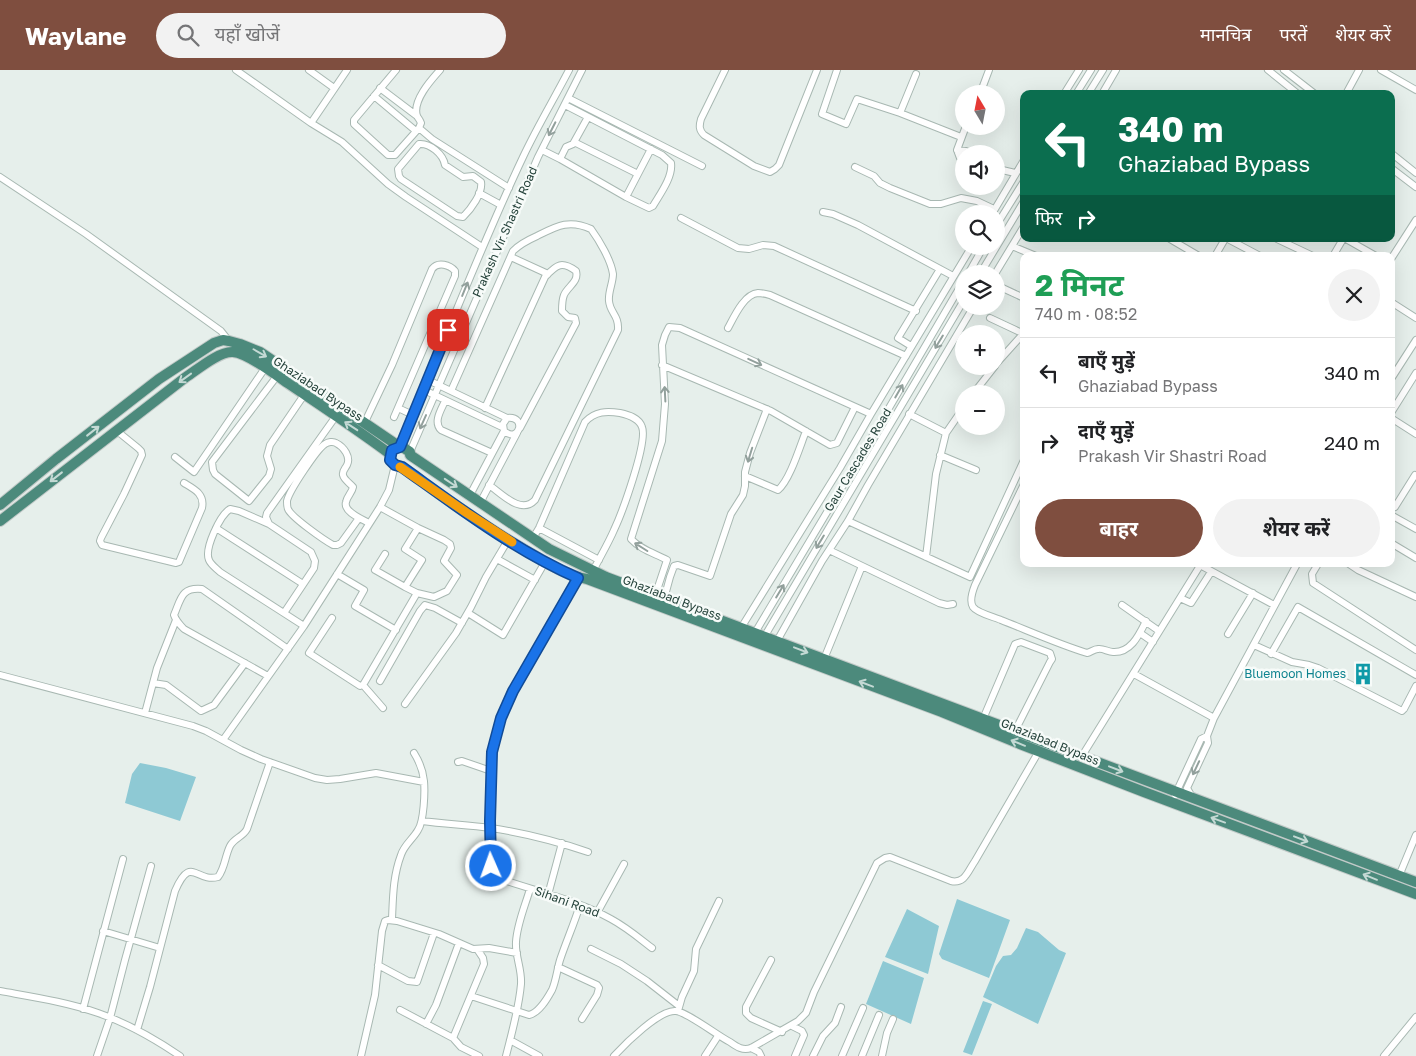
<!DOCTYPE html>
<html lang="hi">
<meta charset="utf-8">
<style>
:root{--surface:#fff;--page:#f2f2f2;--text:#202124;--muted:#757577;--line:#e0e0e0;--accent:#7f4e3f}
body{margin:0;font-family:"Golos Text","Noto Sans Devanagari",sans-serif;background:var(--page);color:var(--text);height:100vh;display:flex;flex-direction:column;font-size:19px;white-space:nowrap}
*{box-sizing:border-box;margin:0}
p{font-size:16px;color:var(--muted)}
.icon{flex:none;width:28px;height:28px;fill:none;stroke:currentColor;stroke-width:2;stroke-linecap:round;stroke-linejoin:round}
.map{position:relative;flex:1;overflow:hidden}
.sheet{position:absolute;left:1020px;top:182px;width:375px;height:315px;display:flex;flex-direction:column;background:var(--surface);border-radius:10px;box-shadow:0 5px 20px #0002}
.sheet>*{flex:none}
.top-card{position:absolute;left:1020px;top:20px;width:375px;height:152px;border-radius:10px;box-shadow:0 5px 20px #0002;background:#0b6e4f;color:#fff;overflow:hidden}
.needle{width:32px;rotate:350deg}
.buttons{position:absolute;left:955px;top:15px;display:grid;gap:10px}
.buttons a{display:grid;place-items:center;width:50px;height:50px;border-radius:50%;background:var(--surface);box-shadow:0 5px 20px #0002;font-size:25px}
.pin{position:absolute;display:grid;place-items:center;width:42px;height:42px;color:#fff;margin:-21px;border-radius:10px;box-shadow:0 2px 8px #0006}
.me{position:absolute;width:55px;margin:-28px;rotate:358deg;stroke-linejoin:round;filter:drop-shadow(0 0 4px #0008)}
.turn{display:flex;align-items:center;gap:18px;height:105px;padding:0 15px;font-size:22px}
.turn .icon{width:65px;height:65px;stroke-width:2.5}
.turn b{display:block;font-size:35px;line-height:42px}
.then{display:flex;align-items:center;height:48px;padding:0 15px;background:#0003;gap:10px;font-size:19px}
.round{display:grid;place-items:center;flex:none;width:52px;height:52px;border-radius:26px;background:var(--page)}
.overview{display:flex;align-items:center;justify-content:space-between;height:85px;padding:0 15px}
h1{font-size:30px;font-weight:700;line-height:38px;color:#1e9e55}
.primary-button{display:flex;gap:10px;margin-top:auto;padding:10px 15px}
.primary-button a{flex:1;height:58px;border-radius:30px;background:var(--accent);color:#fff;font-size:20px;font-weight:700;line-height:58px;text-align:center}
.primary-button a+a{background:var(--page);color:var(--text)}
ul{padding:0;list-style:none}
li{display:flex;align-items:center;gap:15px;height:70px;padding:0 15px;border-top:1px solid var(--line)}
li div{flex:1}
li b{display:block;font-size:19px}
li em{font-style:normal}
header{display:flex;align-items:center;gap:30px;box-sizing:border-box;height:70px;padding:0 25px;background:var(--accent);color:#fff}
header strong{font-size:24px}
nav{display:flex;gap:28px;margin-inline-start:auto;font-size:18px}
.search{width:350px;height:45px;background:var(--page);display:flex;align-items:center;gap:12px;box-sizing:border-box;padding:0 18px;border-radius:28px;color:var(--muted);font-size:19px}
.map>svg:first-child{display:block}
</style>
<header>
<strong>Waylane</strong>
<div class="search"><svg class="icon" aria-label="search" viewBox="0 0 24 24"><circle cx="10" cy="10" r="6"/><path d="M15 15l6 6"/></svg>यहाँ खोजें</div>
<nav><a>मानचित्र</a><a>परतें</a><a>शेयर करें</a></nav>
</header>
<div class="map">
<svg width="1416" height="986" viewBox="0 0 1416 986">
<rect width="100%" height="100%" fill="#e6efeb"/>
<path fill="#8ec9d4" d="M140,693L166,698L196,707L180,751L125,733L132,704Z
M957,829L1010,850L989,908L942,889L939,884Z
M907,839L939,856L928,904L885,887Z
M1026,858L1038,862L1059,880L1066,883L1038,954L983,927L996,896L1003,886L1011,885L1017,878Z
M883,891L924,908L911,954L866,934Z
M983,931L992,934L972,985L963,982Z"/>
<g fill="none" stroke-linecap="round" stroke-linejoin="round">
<g stroke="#a8b8b2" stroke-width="8">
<path id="minor" d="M236,0L311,53L342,72L388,114L406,127L482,177
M309,0L334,18
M396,0L354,50V54L388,85H395L419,58L421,53C420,50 418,48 417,46C412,31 431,10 440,0
M725,0L701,49C699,56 699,60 704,65L754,96L770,102L775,99L779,95L817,0
M837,0L822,44L846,54L857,29L900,43L916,4
M1268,0L1298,24
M1284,0L1315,24
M1381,0L1416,20
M380,18L417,46
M980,24L989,0
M1064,24L1079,0
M1076,24L1091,0
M1088,24L1103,0
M1102,24L1116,0
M1346,24L1359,0
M374,26L416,61
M568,28L702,96
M900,43L961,67
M311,53L347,0
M419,58L432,69L509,118
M574,72L638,104
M419,74C430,73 443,84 445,95L463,107L473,106L481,112C483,123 471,139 463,147L457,146L401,109L399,106L398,99Z
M542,80L560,89L566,77L573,74L588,47
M957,80L966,81L972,84
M1391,83L1416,103
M560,89L626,127L649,138L653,136C660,124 673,107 671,93L662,85L565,35
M964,90L960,88L957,80L966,56
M996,96L998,99L1015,103
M855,97L874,106L880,113L890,118L930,134H941L961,128L977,131L994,139
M1391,98L1416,117
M0,107L86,164L221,261L229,271
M479,123L501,135
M626,127L651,79
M823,142L833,144L858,155L953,206
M992,144L1024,90
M681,148L738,178L749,179L763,175L774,176L916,241
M996,156L1024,111
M1170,169L1199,186
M1228,169L1260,186
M1277,169L1313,186
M1346,169L1376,186
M1012,176L1036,186
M1215,186L1225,169
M1333,186L1343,169
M511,187L548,204
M1391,189L1416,150
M968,204L984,176
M980,204L1024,131
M995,204L1024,156
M996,215L1024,228
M1391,232L1416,248
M990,248L1024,264
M728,258C734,247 744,224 758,223C762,223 766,224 770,225L906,286
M911,276L898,268L940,199
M996,294L1023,264
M662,295L771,341L830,375L837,373L855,337
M277,306L212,392L213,400L215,404L249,431L269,406L271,399L267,386L270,375L304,325
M1391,309L1416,270
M428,310L507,348C527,345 520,374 504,361L503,354L507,348
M424,320L502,357
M451,321L513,181C520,174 528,170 537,166C557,156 569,149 591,159C599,170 611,190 613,204C613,213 608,222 609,231C610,243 619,245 618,260L535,430C521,445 502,424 489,415
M973,324L995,296
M445,331C441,340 433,352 441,360L492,383
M398,338L413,345
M485,338L545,207C557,194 562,191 576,201C579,212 568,216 564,225C562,230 562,236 562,241L568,247L575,248L576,253L520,358
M1391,343L1416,303
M909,344L946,363L964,337
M1391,348L1416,364
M364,354L392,295L432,199C438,191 450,195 455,201V206L394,347
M117,361L138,378L141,381L142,385L124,424L101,468L100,471L102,475L176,493L179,492L202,438C205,424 194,419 184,413
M400,377C441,280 478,182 523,87C537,57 554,29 569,0
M410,382L538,87L582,0
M940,385L976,400
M175,387L194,402L265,298
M745,406L778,420C790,410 800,376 806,361
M1024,414L975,515C973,520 969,531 973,537C977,543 994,547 1001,550C1029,561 1058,574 1087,583C1091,582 1094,579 1098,579C1103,578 1108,582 1113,582C1131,583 1139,565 1146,551
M470,425L504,361
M480,433L517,363
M1391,434L1395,437L1415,405L1416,406
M1391,445L1416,459
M359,448L341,473L337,475H333C324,470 291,447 288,439C287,437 287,434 287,431C289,421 317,379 325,374C328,372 333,371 336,373C344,377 351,387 347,395C345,399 342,401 343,405C344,410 350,413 353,417C352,423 347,426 346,432C343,442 362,449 369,453
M848,451L970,507L1024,390
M269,454L239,441L230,439C220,445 204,479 209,490C211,495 216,498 220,502L304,556
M216,458L303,514
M539,458L599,490
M533,468L539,458L585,352C595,341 607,341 620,343C629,345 639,348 642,357C648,372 622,443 614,460C608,474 600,487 593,501
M1391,473L1416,488
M829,480L939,533L947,535L953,534
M385,484L375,500L405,517
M926,487L936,404L946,363
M497,489L535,510
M1318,494L1312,504L1313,513L1416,580
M1349,494L1358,500L1416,527
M1200,495L1274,535
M337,504L364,520L355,536L396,560
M578,508L513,621L501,648L496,663L492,682L490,751L491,796L494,805L498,808C535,821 577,830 611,849C626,857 639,868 652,878
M417,523L405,517L422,490L405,479L418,458
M655,526L667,490C654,483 641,480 631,469L662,371L665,334L662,275L665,265L669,257L680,258L871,344
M1180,528L1191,533L1211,502
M664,529L670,507L674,496L678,495L710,506L731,444L743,425L745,416V402L750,383L767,339
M1122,535L1159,561
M284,543L314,498L315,491L311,482L269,454L266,447L267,443L336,346
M468,543L503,565L545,492
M332,548L309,583L360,616L363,615L417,523L434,527L447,521L457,505L444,491L451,478L450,474L444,470L418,458L380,437
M741,558L840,398L871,344L972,176
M1140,563L1153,572
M1228,564L1253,523
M753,566L882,350L964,210
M763,569L964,230
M777,571L822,491L848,451L868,415L974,236
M1254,575L1292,592L1309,595L1318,598L1402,641L1404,639L1416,616
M1271,584L1298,537L1416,605
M824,589L862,496
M1134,604L1214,648
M0,605L193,656L206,661L241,680L261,689L315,708L327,710L340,709L376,703L424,712
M268,606L184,559C180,555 176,551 174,545C181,529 181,517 202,519L288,579
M380,611L420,541L425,535L435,538L462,553
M153,613L166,615L201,641L214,635L245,593
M363,615L383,638
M405,634L456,563L471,537L486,507L508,470
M145,643L157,598L176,550
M983,649L1015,574L1021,572L1050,583L1052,589L1050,592L1015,661
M223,670L304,556L380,437L389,420L395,395
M1082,686C1122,622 1161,558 1201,494
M458,692L462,691L491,701
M1175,725L1201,669L1207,666
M1192,727L1187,718L1208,673L1207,666L1214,648L1297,494
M422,751C445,754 468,755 491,758C524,763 556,771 588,782
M1399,806L1416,765
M548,825L562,773
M597,843L624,794
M392,849C393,827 393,806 401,785C404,775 413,769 418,760C424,751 425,722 424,711C423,701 419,691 414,683
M103,861L160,878
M477,879L483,888L484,894L453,968L461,977L479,986
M591,879L621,894L647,911L679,936
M771,890L746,937V943L751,948L782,962
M378,895L408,911L417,912L434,863
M558,897L597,915L599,918L597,925L582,949
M0,921C33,927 67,932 98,943C127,953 155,969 180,986
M471,926L529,945C539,943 547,929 552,920C556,911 557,900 560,890C566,872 574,854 580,835
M83,939L123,789
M400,940L453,968
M678,941L682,927L694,901L696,879L719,831
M426,954L436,935L459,873
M792,956L802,961L804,965L795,986
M137,960L150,917L175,821C191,784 196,813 218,807C225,798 225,786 230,776C234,768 243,767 247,759L270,692
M510,970L539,986
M751,978L759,982L761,986
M97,986L110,948L125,890L151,796
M361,986L375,925L382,861L385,851L388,850L397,851L439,864L473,879L489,878L517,883
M506,986C512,962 519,938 521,914C522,899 515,886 516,872C517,854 525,836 530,819
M614,986C625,974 660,939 676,941C687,942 718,966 730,972C737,977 743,981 751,978L798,951L806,943L814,922L877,793L885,788L890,787L951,811C965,814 968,801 975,791L1039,681
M705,986L718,966
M813,986L823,966L835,953L841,937
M842,986L863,938
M862,986L879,945
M882,986L887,963L893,949
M1384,986L1416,947"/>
</g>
<g stroke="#c2cac8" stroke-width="12">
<path id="trunk" d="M0,435L56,389L159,309L214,273L223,270L229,271L240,274L260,282L400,377L404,378L410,382V385L549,479L606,507L1416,812
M0,451L186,307C197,300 219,281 233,282C248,283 276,305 289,314C323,337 358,360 390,384V390L395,395L402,397C442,426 482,455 525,480C545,492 565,505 587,509L942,642L1020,674L1144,722L1416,824"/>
</g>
<use href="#minor" stroke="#fff" stroke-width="6"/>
<use href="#trunk" stroke="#4c8a7c" stroke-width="10"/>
</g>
<defs><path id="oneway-shaft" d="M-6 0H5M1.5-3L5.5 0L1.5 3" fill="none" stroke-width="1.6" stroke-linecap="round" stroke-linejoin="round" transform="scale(1.25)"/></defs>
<g stroke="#92a09c">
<use href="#oneway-shaft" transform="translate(552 59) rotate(117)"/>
<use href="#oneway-shaft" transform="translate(465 219) rotate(-68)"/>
<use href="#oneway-shaft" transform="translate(939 272) rotate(121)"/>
<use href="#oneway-shaft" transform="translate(755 292) rotate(25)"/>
<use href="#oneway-shaft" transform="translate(899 321) rotate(-60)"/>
<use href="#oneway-shaft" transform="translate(665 324) rotate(-93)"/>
<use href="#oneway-shaft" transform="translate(423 352) rotate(114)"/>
<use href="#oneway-shaft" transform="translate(750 385) rotate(107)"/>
<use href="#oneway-shaft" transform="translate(820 472) rotate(121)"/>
<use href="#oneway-shaft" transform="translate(641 477) rotate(-148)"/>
<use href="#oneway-shaft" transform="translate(780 521) rotate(-59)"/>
<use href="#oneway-shaft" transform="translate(1196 698) rotate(115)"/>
</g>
<g stroke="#c4d9d4">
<use href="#oneway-shaft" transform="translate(260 283) rotate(30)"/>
<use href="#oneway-shaft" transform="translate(185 308) rotate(144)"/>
<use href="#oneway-shaft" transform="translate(351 356) rotate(-147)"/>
<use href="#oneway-shaft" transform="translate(93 361) rotate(-38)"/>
<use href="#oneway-shaft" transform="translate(56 407) rotate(142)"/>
<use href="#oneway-shaft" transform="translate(451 413) rotate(34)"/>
<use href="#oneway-shaft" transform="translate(801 580) rotate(21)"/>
<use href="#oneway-shaft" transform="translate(866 614) rotate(-159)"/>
<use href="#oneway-shaft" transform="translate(1018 673) rotate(-158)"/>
<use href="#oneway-shaft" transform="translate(1116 699) rotate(21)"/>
<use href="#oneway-shaft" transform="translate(1218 750) rotate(-160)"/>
<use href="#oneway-shaft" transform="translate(1301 769) rotate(21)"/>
<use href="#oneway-shaft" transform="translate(1370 807) rotate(-158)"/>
</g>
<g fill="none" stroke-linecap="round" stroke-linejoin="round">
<g stroke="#114b97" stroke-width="12">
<path id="route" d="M448,260L400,377L392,380L390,390L395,395L402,397C458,437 514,480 578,508L513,621L501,648L492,682L490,751L491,796"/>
</g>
<use href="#route" stroke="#1a73e8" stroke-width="9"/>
<path stroke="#f59e0b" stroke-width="9" d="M400,397L467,443L512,472"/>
</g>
<defs>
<g id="building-bare" transform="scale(1.725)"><path d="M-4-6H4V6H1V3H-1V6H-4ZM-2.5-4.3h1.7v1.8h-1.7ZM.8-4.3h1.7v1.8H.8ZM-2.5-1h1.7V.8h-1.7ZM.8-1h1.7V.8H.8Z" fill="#0f9aa8" stroke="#f7fbf9" stroke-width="2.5" paint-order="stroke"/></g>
</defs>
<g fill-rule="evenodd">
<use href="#building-bare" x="1363" y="604"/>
</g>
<g text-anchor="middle" stroke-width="5" stroke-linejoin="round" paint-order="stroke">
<g font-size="12" fill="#24423a" stroke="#f7fbf9">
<text transform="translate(505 162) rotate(-66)" y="4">Prakash Vir Shastri Road</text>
<text transform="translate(318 319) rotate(34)" y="4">Ghaziabad Bypass</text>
<text transform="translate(858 390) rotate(-59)" y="4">Gaur Cascades Road</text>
<text transform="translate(672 528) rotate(21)" y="4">Ghaziabad Bypass</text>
<text transform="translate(1050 672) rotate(22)" y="4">Ghaziabad Bypass</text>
<text transform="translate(567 832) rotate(20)" y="4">Sihani Road</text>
</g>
<g font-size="12" fill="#0d838f" stroke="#f7fbf9" text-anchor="end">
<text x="1346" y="608">Bluemoon Homes</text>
</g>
</g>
</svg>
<div class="buttons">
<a><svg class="needle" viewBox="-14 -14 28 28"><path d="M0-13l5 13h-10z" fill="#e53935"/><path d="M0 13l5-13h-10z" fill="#757577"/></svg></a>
<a><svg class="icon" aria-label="sound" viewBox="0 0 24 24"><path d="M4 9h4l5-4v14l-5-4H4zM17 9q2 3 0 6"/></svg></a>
<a><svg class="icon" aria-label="search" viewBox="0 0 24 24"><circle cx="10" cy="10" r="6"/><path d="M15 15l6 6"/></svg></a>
<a><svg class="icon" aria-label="layers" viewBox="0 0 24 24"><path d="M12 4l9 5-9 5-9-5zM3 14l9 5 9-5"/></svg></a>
<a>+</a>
<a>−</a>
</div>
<div class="pin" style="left:448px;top:260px;background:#d93025"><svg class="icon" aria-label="arrive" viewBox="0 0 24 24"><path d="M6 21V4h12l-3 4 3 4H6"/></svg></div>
<svg class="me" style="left:491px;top:796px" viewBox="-20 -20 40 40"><circle r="17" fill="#1a73e8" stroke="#fff" stroke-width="3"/><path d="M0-11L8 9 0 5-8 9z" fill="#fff"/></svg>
<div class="top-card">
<div class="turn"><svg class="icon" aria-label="left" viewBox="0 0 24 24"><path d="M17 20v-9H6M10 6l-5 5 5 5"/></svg><div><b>340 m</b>Ghaziabad Bypass</div></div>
<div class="then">फिर<svg class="icon" aria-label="right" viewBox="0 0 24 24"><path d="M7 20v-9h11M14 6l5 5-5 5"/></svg></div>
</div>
<section class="sheet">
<div class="overview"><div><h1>2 मिनट</h1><p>740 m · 08:52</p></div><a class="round"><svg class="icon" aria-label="close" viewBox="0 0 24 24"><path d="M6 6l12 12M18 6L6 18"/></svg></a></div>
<ul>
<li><svg class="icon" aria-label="left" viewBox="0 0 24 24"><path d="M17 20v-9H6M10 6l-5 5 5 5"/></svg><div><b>बाएँ मुड़ें</b><p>Ghaziabad Bypass</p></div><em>340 m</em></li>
<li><svg class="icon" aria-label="right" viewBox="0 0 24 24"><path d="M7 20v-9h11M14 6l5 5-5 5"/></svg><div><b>दाएँ मुड़ें</b><p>Prakash Vir Shastri Road</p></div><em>240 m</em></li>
</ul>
<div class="primary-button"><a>बाहर</a><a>शेयर करें</a></div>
</section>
</div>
